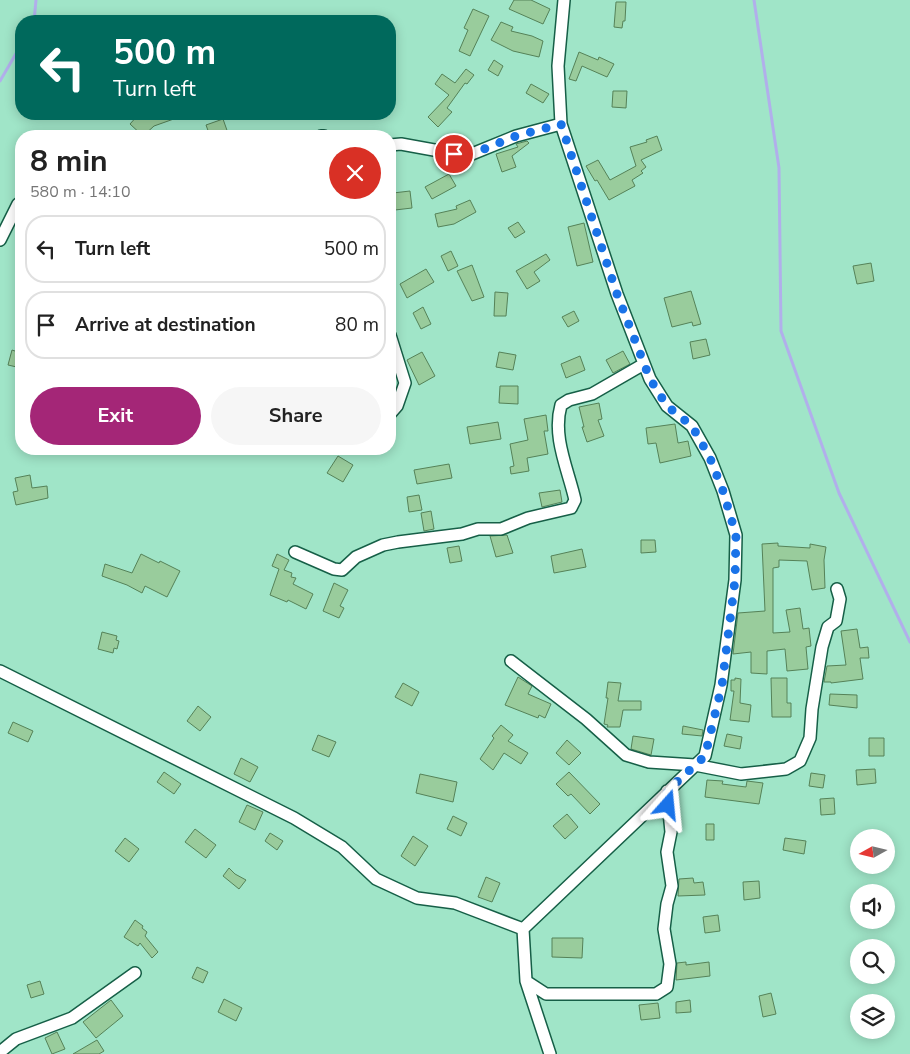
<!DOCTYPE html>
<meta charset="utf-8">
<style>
:root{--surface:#fff;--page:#f6f6f6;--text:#222;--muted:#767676;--line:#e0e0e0;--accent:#a42677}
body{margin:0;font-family:"Nunito Sans",sans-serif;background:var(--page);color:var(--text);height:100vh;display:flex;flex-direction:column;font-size:19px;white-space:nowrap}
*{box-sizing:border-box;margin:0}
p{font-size:16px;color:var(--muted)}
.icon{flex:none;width:28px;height:28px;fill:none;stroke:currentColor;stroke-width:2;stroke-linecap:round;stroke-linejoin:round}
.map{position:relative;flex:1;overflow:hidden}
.side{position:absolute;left:15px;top:130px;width:381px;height:325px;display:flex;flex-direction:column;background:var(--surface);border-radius:20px;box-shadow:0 2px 12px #0003}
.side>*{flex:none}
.banner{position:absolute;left:15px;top:15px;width:381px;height:105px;border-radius:20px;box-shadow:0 2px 12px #0003;background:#00695c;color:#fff;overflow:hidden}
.needle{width:32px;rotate:262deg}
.buttons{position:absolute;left:850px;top:829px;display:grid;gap:10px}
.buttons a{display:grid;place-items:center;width:45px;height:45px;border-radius:50%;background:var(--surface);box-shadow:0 2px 12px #0003;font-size:25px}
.pin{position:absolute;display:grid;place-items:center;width:42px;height:42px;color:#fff;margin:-21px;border:2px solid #fff;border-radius:50%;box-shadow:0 1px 5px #0007}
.me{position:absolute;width:55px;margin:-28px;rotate:18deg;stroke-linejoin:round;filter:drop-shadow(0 0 4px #0008)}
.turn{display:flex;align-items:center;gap:18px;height:105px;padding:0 15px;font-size:22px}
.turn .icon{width:65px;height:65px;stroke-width:2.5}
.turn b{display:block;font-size:35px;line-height:42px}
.round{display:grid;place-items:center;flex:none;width:52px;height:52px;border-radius:26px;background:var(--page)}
.head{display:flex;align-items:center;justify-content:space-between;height:85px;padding:0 15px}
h1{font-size:30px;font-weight:700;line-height:38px}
.primary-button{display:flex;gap:10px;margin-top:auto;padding:10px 15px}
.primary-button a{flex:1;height:58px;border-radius:30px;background:var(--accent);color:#fff;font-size:20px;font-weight:700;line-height:58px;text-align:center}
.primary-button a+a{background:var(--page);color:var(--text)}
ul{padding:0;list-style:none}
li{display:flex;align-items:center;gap:15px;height:68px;margin:0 10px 8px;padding:0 5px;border:2px solid var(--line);border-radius:20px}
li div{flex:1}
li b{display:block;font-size:19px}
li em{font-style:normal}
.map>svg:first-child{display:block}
</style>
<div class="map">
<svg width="910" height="1054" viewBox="0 0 910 1054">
<rect width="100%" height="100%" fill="#a0e5c8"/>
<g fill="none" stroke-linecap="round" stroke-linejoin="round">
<path stroke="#b1afeb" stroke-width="3" d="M754,0L779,168L781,331L839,493L910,642
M34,21L36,0
M0,81L21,45"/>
</g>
<path fill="#99cc9c" stroke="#558258" d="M514,0H531L550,9L543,24L509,9Z
M616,2H626L625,21H623L622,28L614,27Z
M473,9L489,16L470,56L459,51L468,30L464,28Z
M501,22L513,27L511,31L532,36L543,41L539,57L513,51L491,40Z
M579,52L598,60L599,57L614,64L607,77L582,66L576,81L569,79Z
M494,60L503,66L498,76L488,70Z
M466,69L474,75L467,84L465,83L447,108L452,112L438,127L428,117L449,95L435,84L442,74L455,83Z
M531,84L549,94L543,103L526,93Z
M613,91H627L626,108L612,107Z
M139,114H185V115L154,126L143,136L130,124Z
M223,119L229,136H210L206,125Z
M657,136L662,150L641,160L646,167L641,171L643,173L632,180L635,186L609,200L597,180L595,181L586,166L598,160L610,180L636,166L630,147L647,142L646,140Z
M527,141L529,143L512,156L516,167L502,172L496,154L518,147L516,144Z
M449,174L456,186L432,199L425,187Z
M410,191L412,208L395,210L393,193Z
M470,200L476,212L454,224L438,227L435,214L457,209L456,206Z
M518,222L525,232L515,238L508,228Z
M584,223L593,262L577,266L568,227Z
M451,251L458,266L448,271L441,256Z
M546,254L550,260L534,272L540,281L527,289L516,271Z
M871,263L874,281L857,284L853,266Z
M472,265L484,297L472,301L457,271Z
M426,269L434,282L407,298L400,284Z
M691,291L701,324L693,326L692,322L672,327L664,298Z
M495,292L508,293L506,316H494Z
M423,307L431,324L421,329L413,313Z
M574,311L579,321L568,327L562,317Z
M706,339L710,355L693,359L690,342Z
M12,350L21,353V368L8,365Z
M623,351L630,364L613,373L606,360Z
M422,352L435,376L419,385L407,360Z
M499,352L516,355L513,370L496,367Z
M580,356L585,370L566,378L561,364Z
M500,386H518V404L499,403Z
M599,403L602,419L598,420L604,436L587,442L582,427H584L579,407Z
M546,415L548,431H544L548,454L527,458L529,471L511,474L510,467L514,466L510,444L528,440L524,419Z
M498,422L501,439L470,444L467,427Z
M675,424L678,443L688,441L691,456L660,463L656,443L648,444L646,428Z
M338,456L353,465L343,482L327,473Z
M449,464L452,478L417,484L414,470Z
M30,475L32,488L47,486L48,498L16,505L13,492L18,491L15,478Z
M560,490L562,502L542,507L539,493Z
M419,495L422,510L409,512L407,497Z
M431,511L434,529L424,531L421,513Z
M507,535L513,553L496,557L490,536Z
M641,540H655L656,552L641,553Z
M778,543V546L810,548V544L826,547L824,560L825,588L812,590L807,561L779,560V567L773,568V633L790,632L786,610L800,608L803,629L809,628L811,646L806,647L808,669L787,671L785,649L767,651V674L751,673V652L733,654L738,613L765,611L762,544Z
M459,546L462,561L450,563L447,548Z
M582,549L586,567L554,573L551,556Z
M141,554L159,563L160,561L180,571L167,597L145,586L142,593L127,585L102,576L105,564L132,573Z
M277,554L289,560L284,570L292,573L291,577L296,578L293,584L313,594L306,609L288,600L287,602L270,595L279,569L272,566Z
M334,583L348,590L340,606L344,608L339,618L323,611Z
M857,629L860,648L868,647L869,658H860L863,679L831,683V682H824L827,666L846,665L841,631Z
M102,632L117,636L116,640L119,641L117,649L114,648L113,653L98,649Z
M518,677L532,686L528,694L551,704L545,718L539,715L538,718L505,705Z
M735,678L741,679L740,703L751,705L749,722L730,720L734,691H731V680H735Z
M771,678H787V703H791V717H772Z
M608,682L621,683L618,701H641V710H623L620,727H607L608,725L604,724L608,698H606Z
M403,683L419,692L412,706L395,697Z
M830,694L857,695V708L829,705Z
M198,706L211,717L200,731L187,721Z
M13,722L33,731L28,742L8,733Z
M501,725L513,735L508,741L528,753L521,764L504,753L493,770L480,759L494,738L492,736Z
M683,726L703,730L702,736L682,734Z
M727,734L742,737L740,749L724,746Z
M318,735L336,742L329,757L312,750Z
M633,736L654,739L651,755L631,749Z
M869,738H884V756H869Z
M567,740L581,753L569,765L556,753Z
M241,758L258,767L250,782L234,774Z
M875,769L876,783L857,785L856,770Z
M164,772L181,784L174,794L157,782Z
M569,772L600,804L590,814L571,794L568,796L556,784Z
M811,773L825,775L823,788L809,786Z
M420,774L457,782L453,802L416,793Z
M707,780L723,781L722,784L746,787L747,781L763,783L759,804L705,797Z
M834,798L835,814L821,815L820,799Z
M247,805L263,812L255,830L239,822Z
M567,814L578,827L565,839L553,826Z
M453,816L467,823L461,836L447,829Z
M706,824H714V840H706Z
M195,829L216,845L206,858L185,842Z
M270,833L283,841L277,850L265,841Z
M413,836L428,846L415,866L401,856Z
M125,838L139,849L129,862L115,851Z
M785,838L806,841L804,854L783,850Z
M229,868L235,874L246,880L239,889L223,876Z
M486,877L500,883L492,902L478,897Z
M693,878L694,883L703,882L705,895L678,896L679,879Z
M759,881L760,898L744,900L743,882Z
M718,915L720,931L705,933L703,917Z
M135,920L143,926L142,928L147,932L145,936L158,952L152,958L140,943L138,946L124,937Z
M552,938H583L582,958L552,957Z
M686,962V965L709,962L710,976L676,980L677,963Z
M197,967L208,972L203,983L192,978Z
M40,981L44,994L31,998L27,985Z
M771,993L776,1014L763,1017L759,996Z
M224,999L242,1008L236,1021L218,1012Z
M111,1000L123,1016L96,1038L83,1022Z
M690,1000L691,1012L676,1013V1002Z
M658,1003L660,1018L641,1020L639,1005Z
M57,1032L65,1049L52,1054L45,1038Z
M97,1040L104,1051L99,1054H73Z"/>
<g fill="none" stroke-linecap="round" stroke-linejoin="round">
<g stroke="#165f47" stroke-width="14">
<path id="minor" d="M321,136H324
M390,145L401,144L467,156L516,136L561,124
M0,240L18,204L21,202
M390,335L405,383L397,406L390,414
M295,552L334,569L342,570L356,557L383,545L398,542L462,534L478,529H501L528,518L571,508L575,500C568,469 552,437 561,405L569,400L592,394L644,364
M511,661L586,719L626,755L649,762L695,765L741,774L786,769L800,761L810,738L812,709L822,647L828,627L836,621L840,599L837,589
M0,671L294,818L342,847L376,879L417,898L455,903L523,929
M526,981L546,994H656L667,987L670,964L664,929L667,904L672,886L667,852L671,832L667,791
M0,1052L16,1039L72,1018L135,973
M550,1054L526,981L523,929L705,756L721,685L735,580L736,535L723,491L710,458L692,426L667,406L650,379L617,294L561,124L558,66L564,0"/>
</g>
<use href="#minor" stroke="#fff" stroke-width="11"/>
</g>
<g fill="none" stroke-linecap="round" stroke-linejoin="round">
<path stroke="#1a73e8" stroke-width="9" stroke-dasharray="0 16.2" d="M454,154L467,156L516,136L561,124L617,294L650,379L667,406L692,426L710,458L723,491L736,535L735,580L722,685L705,756L667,791L668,805"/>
</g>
</svg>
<div class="buttons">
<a><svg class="needle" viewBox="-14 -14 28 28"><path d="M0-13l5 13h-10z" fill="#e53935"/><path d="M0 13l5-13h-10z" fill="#767676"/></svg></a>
<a><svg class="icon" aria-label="sound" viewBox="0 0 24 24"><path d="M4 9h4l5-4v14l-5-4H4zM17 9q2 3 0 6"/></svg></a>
<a><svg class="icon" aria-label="search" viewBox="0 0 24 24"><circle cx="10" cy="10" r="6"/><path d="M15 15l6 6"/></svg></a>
<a><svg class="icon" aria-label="layers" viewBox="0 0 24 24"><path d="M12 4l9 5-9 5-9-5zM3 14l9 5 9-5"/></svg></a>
</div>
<div class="pin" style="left:454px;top:154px;background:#d93025"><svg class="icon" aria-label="arrive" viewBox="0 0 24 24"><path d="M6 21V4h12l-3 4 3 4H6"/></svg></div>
<svg class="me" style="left:668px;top:805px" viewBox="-20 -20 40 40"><path d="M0-17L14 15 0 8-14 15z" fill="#1a73e8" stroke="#fff" stroke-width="4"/></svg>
<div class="banner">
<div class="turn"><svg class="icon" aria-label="left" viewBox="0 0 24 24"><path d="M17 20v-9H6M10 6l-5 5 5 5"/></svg><div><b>500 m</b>Turn left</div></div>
</div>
<section class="side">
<div class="head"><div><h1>8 min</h1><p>580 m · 14:10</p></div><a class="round" style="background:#d93025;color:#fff"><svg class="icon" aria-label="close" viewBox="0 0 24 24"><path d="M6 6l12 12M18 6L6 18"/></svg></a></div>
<ul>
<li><svg class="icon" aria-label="left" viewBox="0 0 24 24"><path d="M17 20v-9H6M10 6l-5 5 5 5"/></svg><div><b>Turn left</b></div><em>500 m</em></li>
<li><svg class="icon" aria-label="arrive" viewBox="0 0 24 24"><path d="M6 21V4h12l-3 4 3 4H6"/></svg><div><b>Arrive at destination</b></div><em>80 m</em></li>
</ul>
<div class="primary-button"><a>Exit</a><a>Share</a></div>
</section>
</div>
